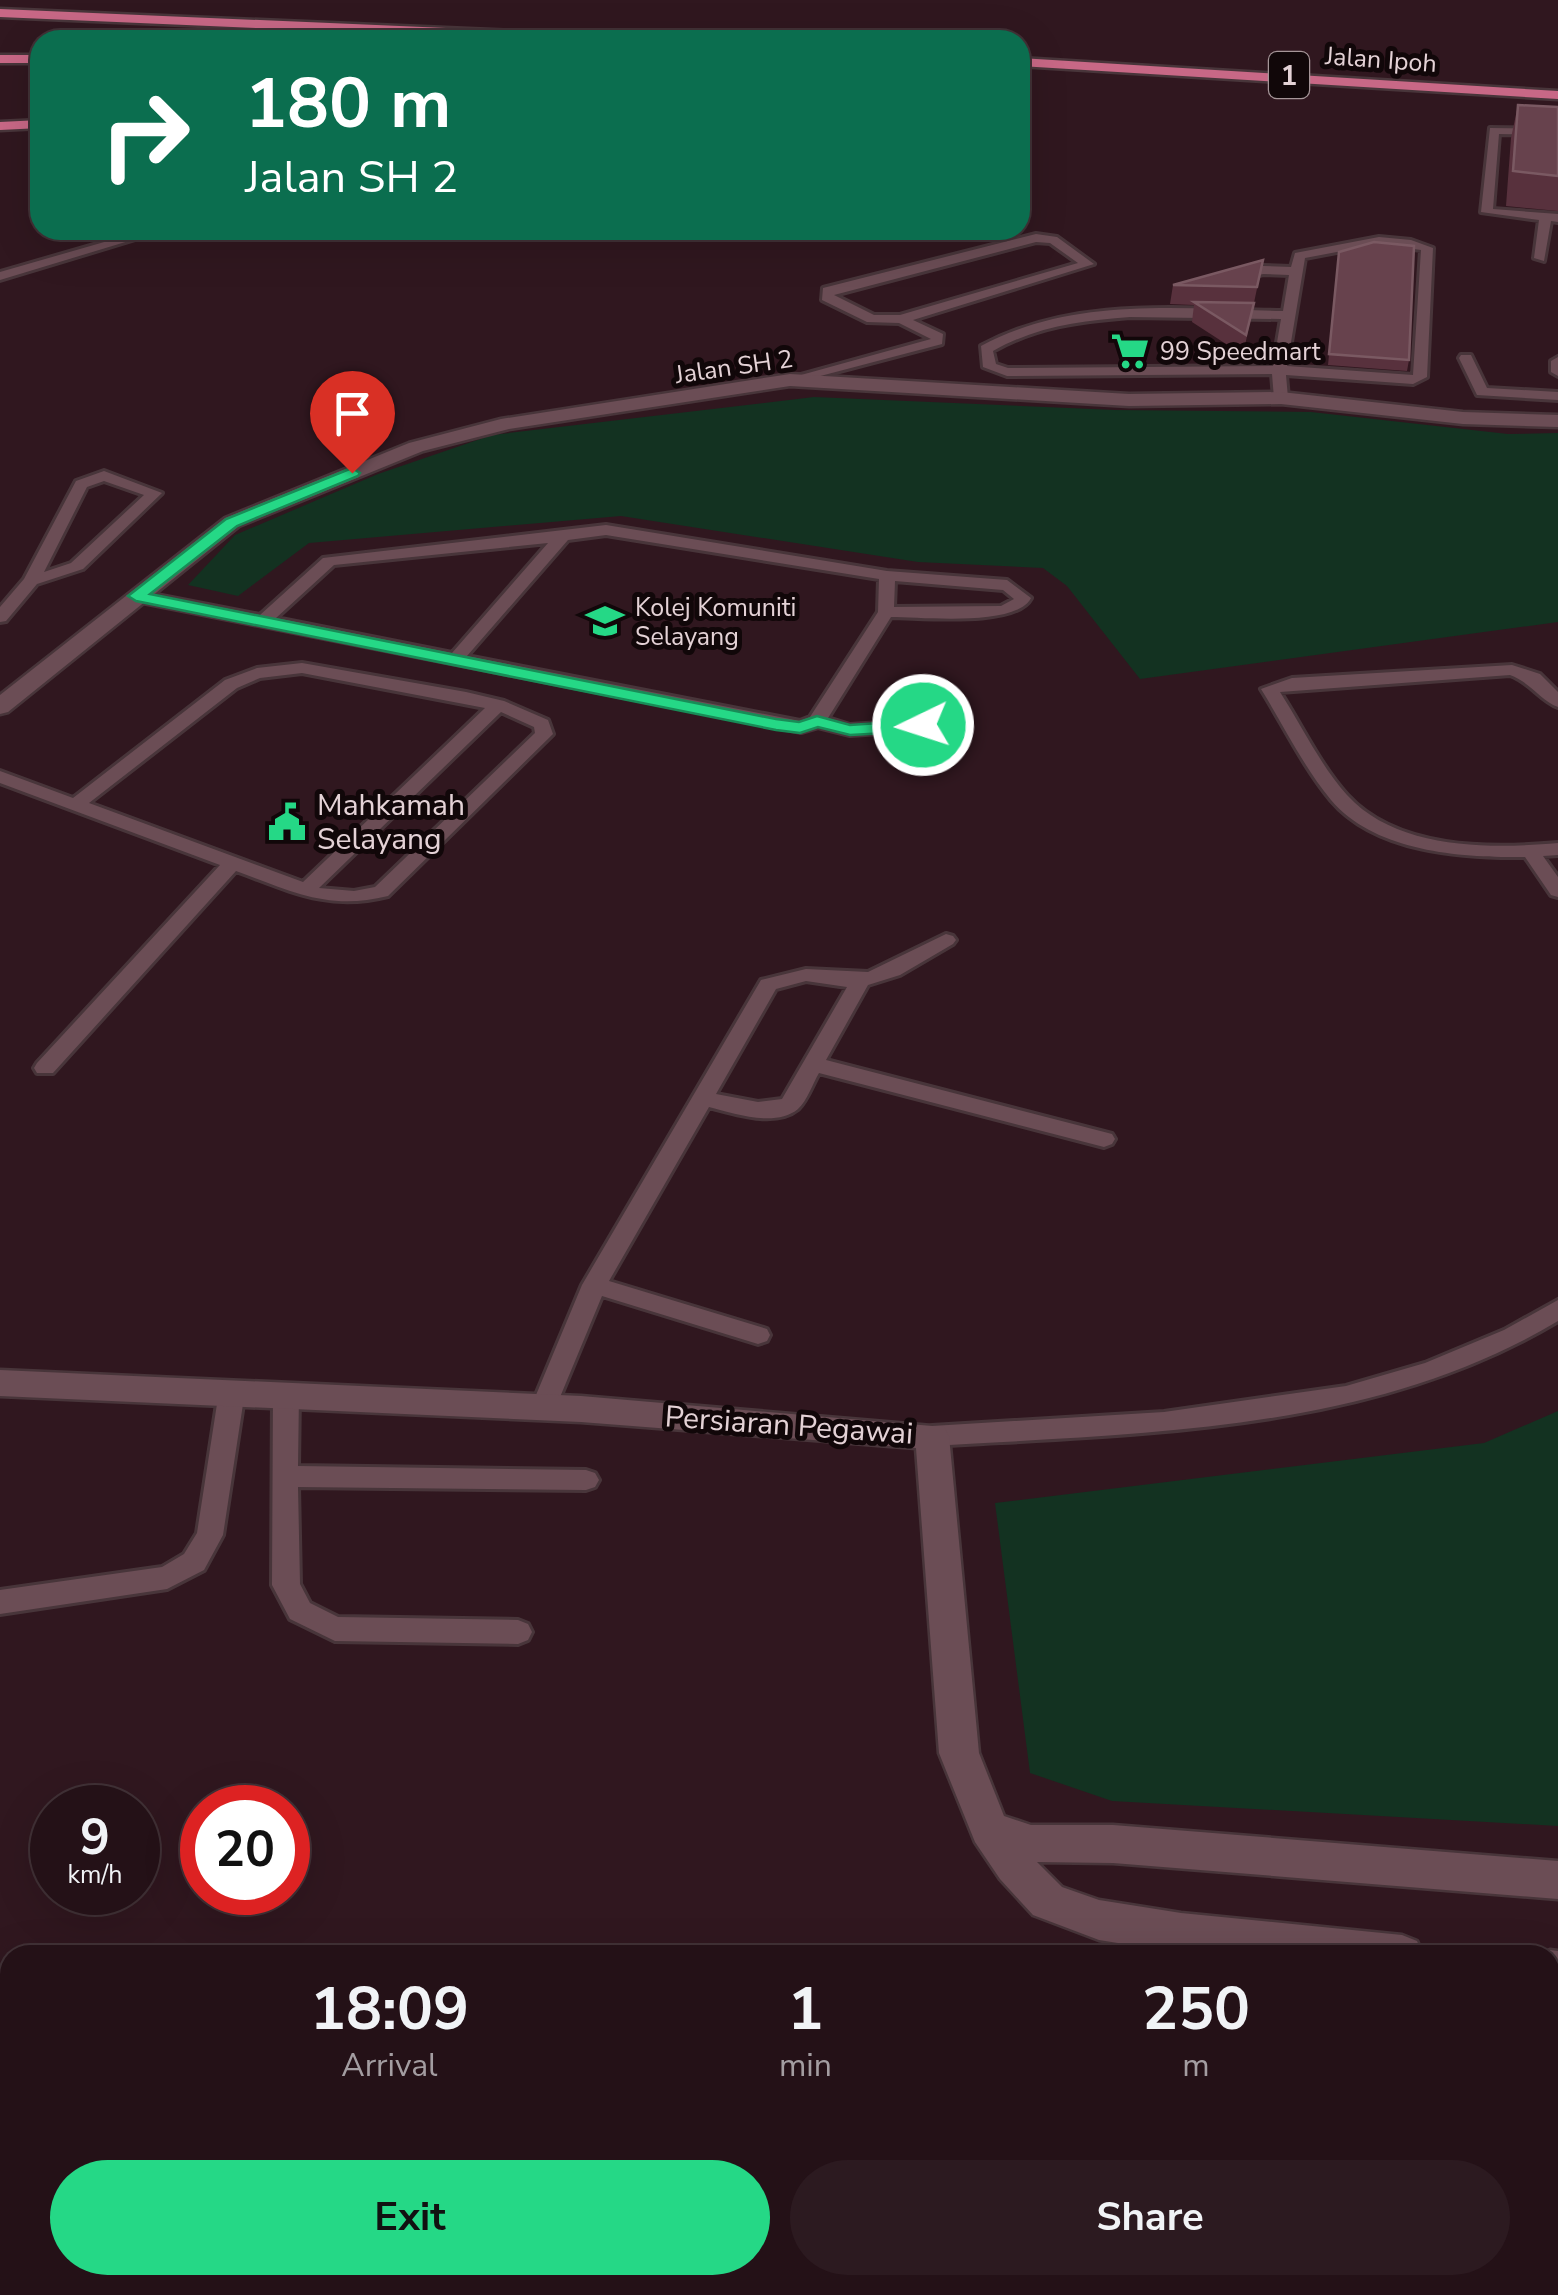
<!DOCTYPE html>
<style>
:root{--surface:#241117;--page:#2c1a20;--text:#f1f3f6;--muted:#a39da1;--line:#413136;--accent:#25d886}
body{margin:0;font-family:"Nunito Sans",sans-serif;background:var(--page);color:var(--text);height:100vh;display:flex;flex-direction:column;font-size:38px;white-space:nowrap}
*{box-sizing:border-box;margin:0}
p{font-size:32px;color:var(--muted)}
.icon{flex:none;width:55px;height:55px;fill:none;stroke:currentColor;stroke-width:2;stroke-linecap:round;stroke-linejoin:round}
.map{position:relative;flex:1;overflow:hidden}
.details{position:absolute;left:0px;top:1945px;width:1560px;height:350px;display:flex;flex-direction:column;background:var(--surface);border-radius:30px 30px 0 0;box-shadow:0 10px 40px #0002,0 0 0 2px var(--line)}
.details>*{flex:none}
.banner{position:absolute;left:30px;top:30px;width:1000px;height:210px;border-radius:30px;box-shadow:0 10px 40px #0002,0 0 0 2px var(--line);background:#0b6e4f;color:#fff;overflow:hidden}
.speed{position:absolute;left:30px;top:1785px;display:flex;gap:20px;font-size:50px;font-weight:700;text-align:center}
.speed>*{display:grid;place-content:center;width:130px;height:130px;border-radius:50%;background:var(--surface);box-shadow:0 10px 40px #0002,0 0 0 2px var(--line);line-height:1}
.speed small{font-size:25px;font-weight:400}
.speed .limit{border:15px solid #d22;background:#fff;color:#111}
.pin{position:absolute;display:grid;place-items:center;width:85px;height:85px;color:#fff;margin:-102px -42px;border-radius:50% 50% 50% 0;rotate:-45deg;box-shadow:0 0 10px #0007}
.pin .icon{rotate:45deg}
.me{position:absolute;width:110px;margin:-55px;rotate:266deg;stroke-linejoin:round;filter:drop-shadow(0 0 8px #0008)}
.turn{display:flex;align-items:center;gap:35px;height:210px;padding:0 50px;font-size:45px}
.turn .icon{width:130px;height:130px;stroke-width:2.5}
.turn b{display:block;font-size:70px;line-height:85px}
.eta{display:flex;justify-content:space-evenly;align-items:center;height:170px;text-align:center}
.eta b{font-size:60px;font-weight:700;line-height:70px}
.action{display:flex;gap:20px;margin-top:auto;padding:20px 50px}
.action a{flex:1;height:115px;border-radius:60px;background:var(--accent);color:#111;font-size:40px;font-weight:700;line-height:115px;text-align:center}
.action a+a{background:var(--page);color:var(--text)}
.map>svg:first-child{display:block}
</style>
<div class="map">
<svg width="1558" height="2295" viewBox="0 0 1558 2295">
<rect width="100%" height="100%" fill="#30171f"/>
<path fill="#133221" d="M814,397L1115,410L1311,412L1508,434L1558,433V622L1140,679L1067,586L1043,568L918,562L621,516L309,543L238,596L188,585L235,535L378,474L492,435Z
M1558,1411V1826L1112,1801L1030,1773L995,1503L1484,1443Z"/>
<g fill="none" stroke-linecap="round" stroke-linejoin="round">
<g stroke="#48353a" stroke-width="6">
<path id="service" d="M1490,128L1558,129V135L1499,134L1493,209L1558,214V222L1551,221L1544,261L1534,258L1539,220L1481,212Z
M146,230H165L0,280V272Z
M1036,234L1057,237L1094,264L913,320L943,334L942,344L790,384L783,380L931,339L899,323L867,322L822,300L823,288ZM1036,242L1050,243L1078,263L900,315H874L834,295Z
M1379,237L1411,240L1433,248L1427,377L1413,384L1286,375L1288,398L1281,402L1274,398L1272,374L1007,376L983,367L981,346C1073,296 1182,309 1283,311L1289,275L1263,274L1232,282L1226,278L1263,266L1291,267L1295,253ZM1379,244L1421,250L1413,375L1287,366L1305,258ZM1130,317L1281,319L1273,366L1008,368L996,364L993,351C1037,326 1081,321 1130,317Z
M1461,355H1471L1487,388L1558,392V400L1477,395L1459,358Z
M1558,357V376L1551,372V361Z
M104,471L162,493L83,569L37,584L6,621L0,622V607L24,579L76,481ZM104,481L144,495L71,563L44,572L87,487Z
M606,525L887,571L1007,580L1031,598C1016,627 923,617 891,617L828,718L850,725L959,718L968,723L959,728L850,735L818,727L801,732L136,601L128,596L136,591L260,615L323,558ZM606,535L879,579L878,612L810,717L800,721L467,656L568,540ZM548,543L452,653L276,618L334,565ZM895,581L1003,590L1014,599L1001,606L894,607Z
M302,663L466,692L504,701L548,720L553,734L388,896C328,911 291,891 236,871L53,1073H37L34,1068L37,1063L220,865L0,783V771L73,798L225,680L257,668ZM302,673L485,708L303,882L89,803L237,688L260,678ZM501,712L534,727L535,733L375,887L354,891L319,888Z
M1512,665L1540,674L1558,692V707C1540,700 1530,682 1510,675L1280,692C1302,726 1320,765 1347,795C1397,850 1490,849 1558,843V855L1543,856L1558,877V897L1551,895L1525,857C1462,858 1375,852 1331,800C1303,766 1284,726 1261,689L1292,678Z
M946,934L953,936L956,940L953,944L900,975L868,985L826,1060L1112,1134L1115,1139L1112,1144L1104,1147L819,1073C813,1083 807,1101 798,1109C775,1128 733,1113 709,1107L609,1281L767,1329L770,1335L767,1341L758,1344L602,1296L553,1414L544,1417L535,1414L531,1407L582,1285L761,980L806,969L868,972ZM806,981L847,987L782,1099L758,1102L716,1094L776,989Z
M1558,1300V1321C1371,1433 1143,1433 932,1446L923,1443L919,1436L923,1429L932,1426L1164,1412L1346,1386L1425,1363L1504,1330Z
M232,1381L241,1384L245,1391L223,1535L204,1570L167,1589L0,1614V1590L162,1567L184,1554L197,1533L219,1391L223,1384Z
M286,1384L295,1387L299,1394L298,1466L586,1470L595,1473L599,1480L595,1487L586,1490L298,1487L300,1584L310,1603L338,1617L518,1620L528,1624L532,1632L528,1640L518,1644L335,1641L290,1619L272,1585L273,1394L277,1387Z"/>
</g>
<g stroke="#48353a" stroke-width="5">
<path id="tertiary" d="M790,374L1129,394L1281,392L1463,412L1558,415V427L1463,424L1281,404L1129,406L790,386L509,429L423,451L239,526L8,712L0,714V695L225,518L409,443L501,419Z
M0,1370L581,1396L944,1427L949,1436L979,1753L1004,1816L1031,1825H1113L1558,1861V1899L1113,1863L1037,1862L1062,1887L1099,1900L1181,1913L1402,1935L1417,1941L1423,1955L1181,1953L1099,1940L1033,1915L1000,1879L975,1842L939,1753L916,1448L581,1422L0,1396Z
M1550,1950L1558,1951V1991L1550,1990V1955H1537Z"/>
</g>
<g stroke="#48353a" stroke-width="5">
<path id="trunk" d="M0,9L631,36L638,40H537L0,17Z
M0,55H40V63H0Z
M1020,58L1558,91V99L1020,66Z
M40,120V128L0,130V122Z"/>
</g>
<use href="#service" fill="#6b4d55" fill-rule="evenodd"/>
<use href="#tertiary" fill="#6b4d55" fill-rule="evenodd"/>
<use href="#trunk" fill="#c86886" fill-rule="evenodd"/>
</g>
<path fill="#58313d" d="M1518,105L1558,107V211L1506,206L1511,138Z
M1339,252L1409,360L1407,371L1328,365Z
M1263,260L1243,355L1192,322L1194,305L1170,304L1173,285Z"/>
<path fill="#67424d" stroke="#7a5962" stroke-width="2.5" d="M1518,105L1558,107V176L1513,171Z
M1374,242L1414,246L1409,360L1329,354L1339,252Z
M1263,260L1257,287L1173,285Z
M1194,302L1254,303L1246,335Z"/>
<path fill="#25d886" stroke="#188c57" stroke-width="2.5" d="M352,468L360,473L358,476L237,526L150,594L776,719L799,722L817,716L850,725L923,720L932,725L923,731L850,735L818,727L800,733L776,730L136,601L128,596L226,519Z"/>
<defs>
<g id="supermarket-bare" transform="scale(3)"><path d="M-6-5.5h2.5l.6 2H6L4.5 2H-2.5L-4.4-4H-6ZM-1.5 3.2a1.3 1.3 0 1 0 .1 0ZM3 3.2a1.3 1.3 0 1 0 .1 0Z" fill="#25d886" stroke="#110709" stroke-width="2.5" paint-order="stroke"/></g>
<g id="university-bare" transform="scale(3)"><path d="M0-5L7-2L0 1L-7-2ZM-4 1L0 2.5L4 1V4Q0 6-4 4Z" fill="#25d886" stroke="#110709" stroke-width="2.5" paint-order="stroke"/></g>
<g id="civic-bare" transform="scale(3)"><path d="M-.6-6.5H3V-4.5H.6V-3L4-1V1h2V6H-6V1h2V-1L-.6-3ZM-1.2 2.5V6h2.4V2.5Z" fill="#25d886" stroke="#110709" stroke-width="2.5" paint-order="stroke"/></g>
</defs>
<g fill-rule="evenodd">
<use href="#supermarket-bare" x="1130" y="351"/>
<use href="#university-bare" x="605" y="621"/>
<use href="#civic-bare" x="287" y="822"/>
</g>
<g text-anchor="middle" stroke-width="10" stroke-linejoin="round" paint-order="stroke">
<g font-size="25" fill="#e4d2d6" stroke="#110709">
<text transform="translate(1381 59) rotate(4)" y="9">Jalan Ipoh</text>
<text transform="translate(734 366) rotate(-8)" y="9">Jalan SH 2</text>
</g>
<g font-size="25" fill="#e4d2d6" stroke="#110709" text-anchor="start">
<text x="1160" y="360">99 Speedmart</text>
<text x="635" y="616">Kolej Komuniti<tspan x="635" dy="29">Selayang</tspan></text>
</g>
<rect fill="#110709" stroke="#a59598" stroke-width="2.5" x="1269" y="52" width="40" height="46" rx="8"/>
<g font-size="28" font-weight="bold" fill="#e4d2d6">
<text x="1289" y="85">1</text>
</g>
<g font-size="30" fill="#e4d2d6" stroke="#110709" text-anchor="start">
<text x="317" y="815">Mahkamah<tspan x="317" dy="34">Selayang</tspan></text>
</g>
<g font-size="30" fill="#e4d2d6" stroke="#110709">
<text transform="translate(789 1425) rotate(4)" y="10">Persiaran Pegawai</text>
</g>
</g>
</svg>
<div class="speed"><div>9<small>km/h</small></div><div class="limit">20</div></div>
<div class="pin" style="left:352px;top:473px;background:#d93025"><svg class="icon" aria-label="arrive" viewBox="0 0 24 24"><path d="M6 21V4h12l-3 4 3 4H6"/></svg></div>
<svg class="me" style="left:923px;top:725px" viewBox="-20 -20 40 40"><circle r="17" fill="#25d886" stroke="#fff" stroke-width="3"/><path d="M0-11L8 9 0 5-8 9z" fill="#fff"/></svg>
<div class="banner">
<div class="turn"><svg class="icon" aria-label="right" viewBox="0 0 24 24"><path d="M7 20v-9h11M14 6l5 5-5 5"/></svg><div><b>180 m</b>Jalan SH 2</div></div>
</div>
<section class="details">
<div class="eta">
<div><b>18:09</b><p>Arrival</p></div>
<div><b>1</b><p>min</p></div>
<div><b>250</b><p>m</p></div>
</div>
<div class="action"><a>Exit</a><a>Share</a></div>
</section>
</div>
